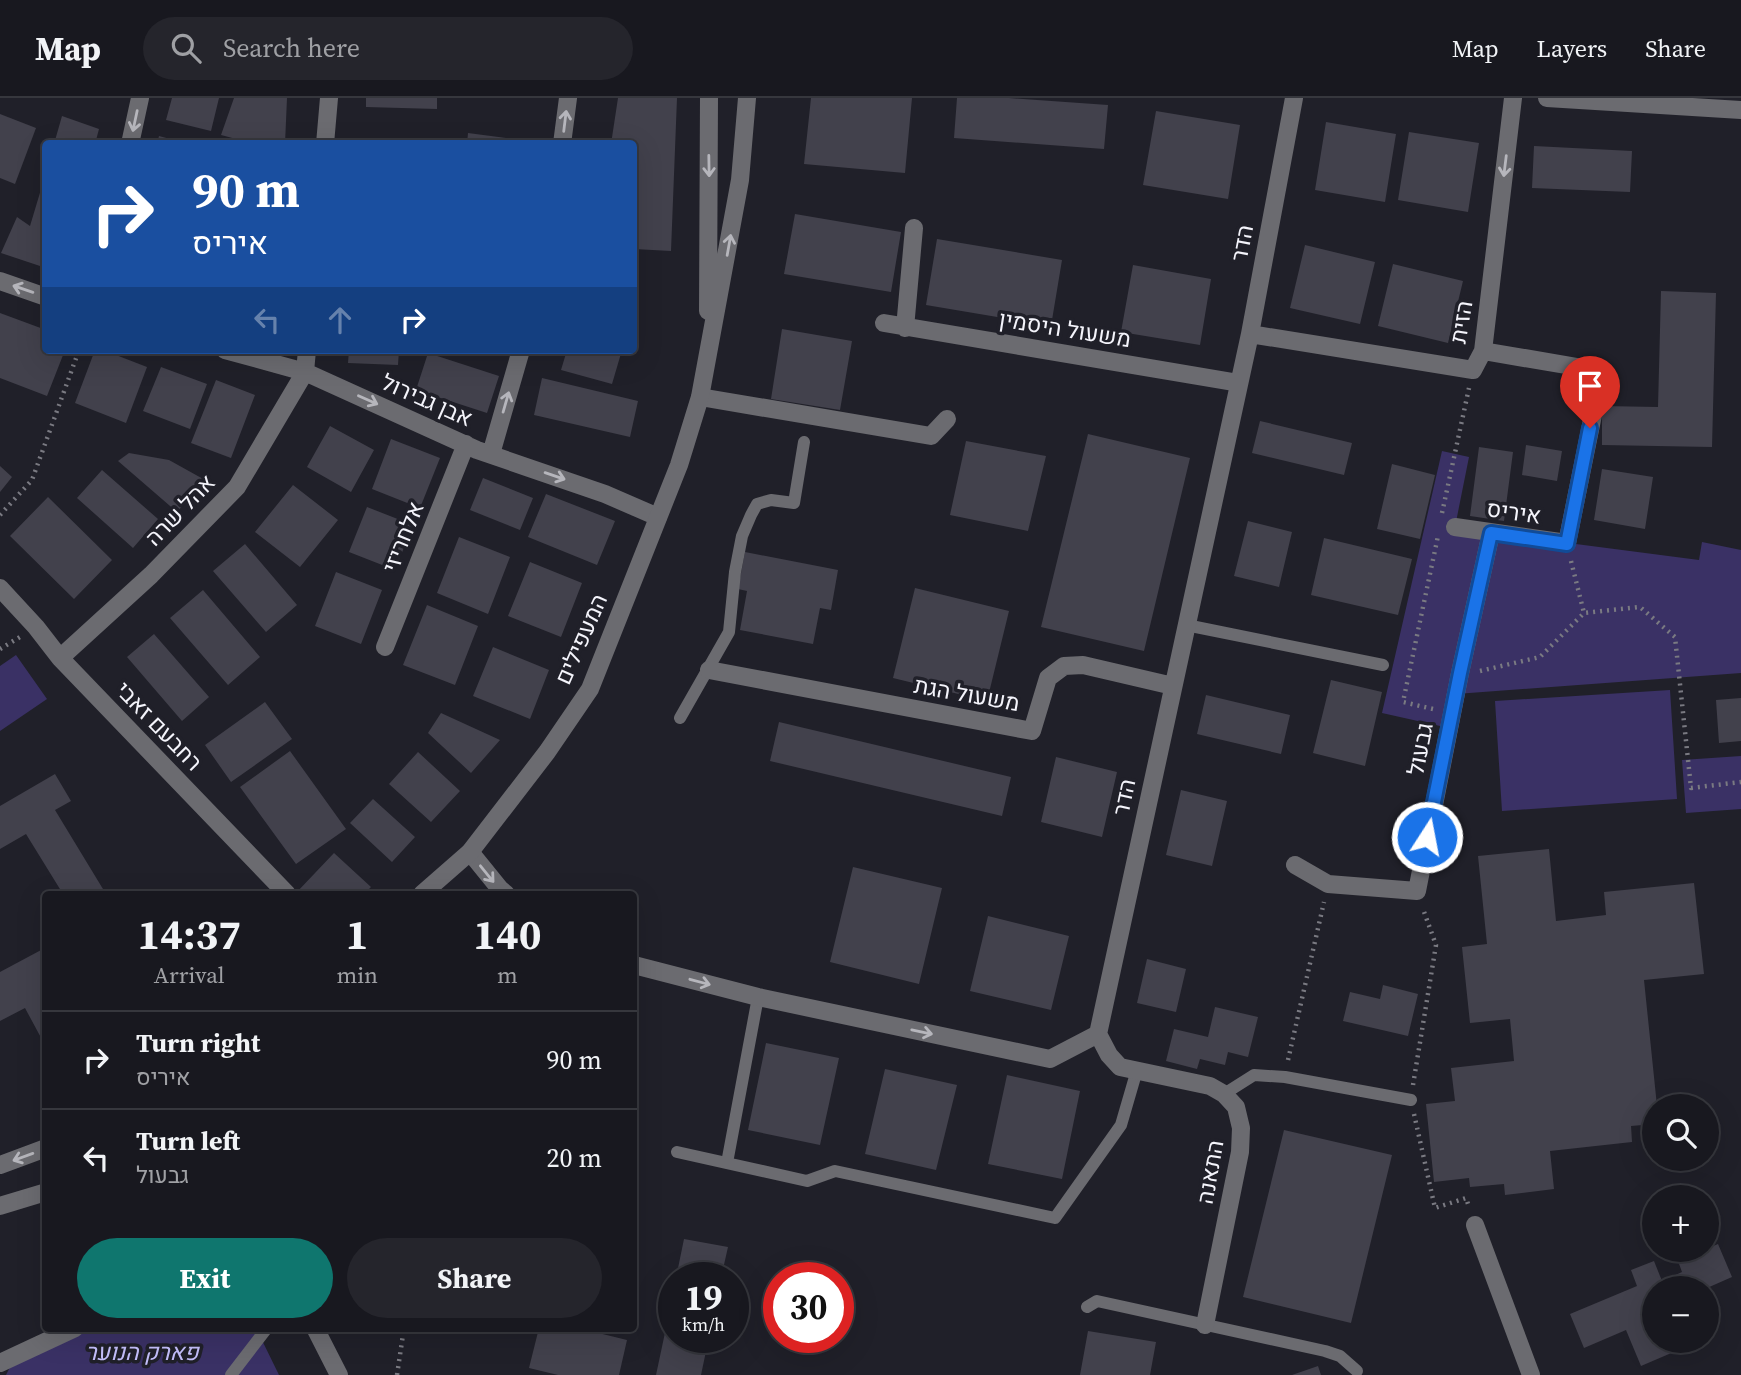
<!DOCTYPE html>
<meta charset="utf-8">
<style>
:root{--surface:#18181f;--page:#25252c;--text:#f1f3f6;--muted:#9fa0a4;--line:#36373d;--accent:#0f766e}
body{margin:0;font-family:"Source Serif 4",Heebo,serif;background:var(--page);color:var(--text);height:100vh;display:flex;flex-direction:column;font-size:26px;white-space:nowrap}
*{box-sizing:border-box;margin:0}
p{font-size:23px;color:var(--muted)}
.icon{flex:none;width:38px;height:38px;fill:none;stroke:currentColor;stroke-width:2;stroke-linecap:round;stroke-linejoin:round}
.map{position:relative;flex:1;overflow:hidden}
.side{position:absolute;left:42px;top:793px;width:595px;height:441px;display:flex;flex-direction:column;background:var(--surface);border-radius:7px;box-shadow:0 7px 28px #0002,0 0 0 2px var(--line)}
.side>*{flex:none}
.top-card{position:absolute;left:42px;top:42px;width:595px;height:214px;border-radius:7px;box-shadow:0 7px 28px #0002,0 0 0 2px var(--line);background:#1a4fa0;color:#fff;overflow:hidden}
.tools{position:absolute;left:1642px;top:996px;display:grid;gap:14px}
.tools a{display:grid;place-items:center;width:77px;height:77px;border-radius:50%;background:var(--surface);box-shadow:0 7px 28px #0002,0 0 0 2px var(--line);font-size:35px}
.speed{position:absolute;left:658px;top:1164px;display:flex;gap:14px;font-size:35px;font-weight:700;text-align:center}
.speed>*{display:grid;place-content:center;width:91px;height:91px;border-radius:50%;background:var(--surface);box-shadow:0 7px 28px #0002,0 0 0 2px var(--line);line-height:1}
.speed small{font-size:18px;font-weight:400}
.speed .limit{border:10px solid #d22;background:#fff;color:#111}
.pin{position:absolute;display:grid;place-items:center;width:60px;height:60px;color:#fff;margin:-72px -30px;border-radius:50% 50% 50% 0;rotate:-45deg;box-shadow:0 0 7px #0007}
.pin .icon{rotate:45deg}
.me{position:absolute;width:77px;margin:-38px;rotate:11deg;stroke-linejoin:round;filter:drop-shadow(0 0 5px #0008)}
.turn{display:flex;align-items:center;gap:24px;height:147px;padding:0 35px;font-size:32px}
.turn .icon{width:91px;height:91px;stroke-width:2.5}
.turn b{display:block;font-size:49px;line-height:60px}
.lanes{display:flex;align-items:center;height:66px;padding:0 35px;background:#0003;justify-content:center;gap:35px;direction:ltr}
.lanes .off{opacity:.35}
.eta{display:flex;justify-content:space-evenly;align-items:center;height:119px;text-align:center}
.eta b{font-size:42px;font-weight:700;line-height:49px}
.action{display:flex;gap:14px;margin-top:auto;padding:14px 35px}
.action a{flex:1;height:80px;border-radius:42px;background:var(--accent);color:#fff;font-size:28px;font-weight:700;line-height:80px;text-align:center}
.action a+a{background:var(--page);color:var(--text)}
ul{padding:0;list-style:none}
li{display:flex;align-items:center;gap:21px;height:98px;padding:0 35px;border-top:2px solid var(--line)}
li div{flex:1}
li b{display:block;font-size:26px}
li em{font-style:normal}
header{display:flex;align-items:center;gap:42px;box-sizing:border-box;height:98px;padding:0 35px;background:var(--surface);border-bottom:2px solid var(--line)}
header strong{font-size:33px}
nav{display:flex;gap:38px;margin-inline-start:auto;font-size:24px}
.search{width:490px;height:63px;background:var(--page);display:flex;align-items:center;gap:18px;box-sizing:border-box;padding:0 24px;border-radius:38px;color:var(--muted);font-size:26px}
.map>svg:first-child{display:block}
</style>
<header>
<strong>Map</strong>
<div class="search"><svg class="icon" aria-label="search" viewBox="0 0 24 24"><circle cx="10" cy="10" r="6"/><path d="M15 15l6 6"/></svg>Search here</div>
<nav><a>Map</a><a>Layers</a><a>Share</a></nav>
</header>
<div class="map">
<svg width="1741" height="1277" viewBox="0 0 1741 1277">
<rect width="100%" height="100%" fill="#202029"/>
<path fill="#3a3165" d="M1442,353L1469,359L1455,429L1491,435L1699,462L1702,444L1741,452V575L1456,596L1449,630L1382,615Z
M16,557L47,601L0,633V568Z
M1670,592L1677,701L1502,713L1495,603Z
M1741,658V711L1686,715L1682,662Z
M90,1230H256L279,1277H6L10,1269Z"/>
<path fill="#42414c" d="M172,0H219L211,33L166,22Z
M234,0H287L285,46H255L221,37Z
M366,0H437V11L366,9Z
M618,0H677L671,153L634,151V46H611Z
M811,0H912L905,75L804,66Z
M957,0H1009L1108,7L1104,51L954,40Z
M1156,13L1240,27L1228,101L1143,87Z
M0,16L36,30L15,86L0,80Z
M62,18L99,31L95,46H54Z
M1326,24L1396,36L1385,104L1315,92Z
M1409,34L1479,45L1468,114L1398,102Z
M468,35L538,44L537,46H467Z
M159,38L185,45V46H157Z
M367,41L433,43V46H367Z
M1534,48L1632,53L1630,94L1532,90Z
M45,78H46V170L1,155L17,119L30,128Z
M795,116L901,134L891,194L784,176Z
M937,141L1062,162L1051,228L926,207Z
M1305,147L1375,164L1360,226L1290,210Z
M1393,166L1463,183L1448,245L1378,228Z
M1133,167L1211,181L1200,247L1121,234Z
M1661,193L1716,195L1712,349L1602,347V308L1658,309Z
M0,215L46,232V252H65L47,298L0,280Z
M782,231L852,243L840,312L771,301Z
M95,252H103L147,269L126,325L75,305Z
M349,252H399L398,267L348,265Z
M567,252H622L612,286L561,272Z
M428,255L499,278L487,315L416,292Z
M161,269L207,286L190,331L143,313Z
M542,280L638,303L630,339L534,317Z
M216,282L255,297L231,360L191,345Z
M1260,323L1352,345L1344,377L1252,355Z
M330,328L374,352L351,394L307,369Z
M1088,336L1190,360L1144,553L1041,529Z
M391,341L440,360L420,410L372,391Z
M966,343L1046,358L1028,433L950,417Z
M1526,347L1562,353L1557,383L1522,377Z
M1479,349L1513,354L1504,423L1470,418Z
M129,355L169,362L205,382L177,414L118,363Z
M1392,366L1435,377L1420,441L1377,431Z
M0,368L12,379L0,394Z
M1602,371L1653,379L1645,431L1594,422Z
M102,372L158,421L133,450L77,400Z
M483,380L533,400L520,432L470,412Z
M293,387L338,422L300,469L255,434Z
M546,396L615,423L597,467L528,439Z
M48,399L112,462L74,501L10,438Z
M367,409L413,427L395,472L349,454Z
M1248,423L1292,434L1279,489L1234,478Z
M459,439L510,459L488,516L437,495Z
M1324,440L1412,461L1398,517L1311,497Z
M245,446L297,507L266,534L213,473Z
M745,454L838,472L831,512L820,510L813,546L740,532L747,493L738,491Z
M530,464L582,485L561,539L508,518Z
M336,474L382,492L361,546L315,528Z
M915,490L1009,513L987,603L893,580Z
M203,492L260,559L228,587L170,520Z
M427,507L478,528L455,587L403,567Z
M154,536L209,599L182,623L127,559Z
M493,549L549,572L530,621L473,598Z
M1331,582L1382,594L1365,668L1313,655Z
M1206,597L1290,617L1281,656L1197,636Z
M1741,600V643L1719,645L1716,602Z
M265,604L292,641L231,684L205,647Z
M441,615L500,642L471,675L428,635Z
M779,624L1011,679L1002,718L770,663Z
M290,653L346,731L296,766L240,689Z
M418,654L460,693L431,724L389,686Z
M1056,659L1117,674L1102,739L1041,724Z
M55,676L71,703L55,712L106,796H63L26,736L0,751V708Z
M1181,692L1227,703L1212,768L1166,757Z
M373,701L415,739L392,764L350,725Z
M1549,751L1556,823L1606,817L1604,794L1694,785L1704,876L1644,882L1657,1008H1654V1026L1631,1028L1632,1044L1550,1053L1554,1091L1505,1097L1504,1086L1470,1089L1469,1080L1434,1084L1426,1006L1455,1003L1451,970L1514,963L1510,921L1470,925L1462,849L1487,846L1478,758Z
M334,755L371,789L364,796H298L296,795Z
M853,769L942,790L919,886L830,864Z
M988,818L1069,838L1051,912L970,893Z
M43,851L46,856V949L25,910L0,923V874Z
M1147,861L1186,871L1176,914L1137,905Z
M1383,887L1418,896L1408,938L1343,923L1350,894L1380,901Z
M1215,909L1258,919L1248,959L1228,954L1225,967L1200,961L1197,971L1166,963L1174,931L1208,939Z
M766,945L839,960L820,1047L748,1032Z
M885,971L957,987L936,1072L865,1056Z
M1007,977L1080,993L1062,1081L988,1066Z
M1284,1032L1392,1057L1351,1225L1243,1199Z
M684,1141L728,1149L721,1180H676Z
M1718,1146L1732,1179L1707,1190H1654V1242H1680L1683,1250L1641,1268L1626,1232L1584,1250L1570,1216L1637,1188L1631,1172L1654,1163L1662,1183L1682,1174L1678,1163Z
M673,1197L674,1239H709L701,1277H656Z
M539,1230H578L627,1242L619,1277H558L529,1270Z
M1088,1233L1156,1244L1150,1277H1080Z
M1318,1268L1321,1277H1292Z"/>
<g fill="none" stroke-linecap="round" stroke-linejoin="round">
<path stroke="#7a7a82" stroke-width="4.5" stroke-dasharray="2 5" stroke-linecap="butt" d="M1442,415L1469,290
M0,417L32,382L79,252
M1571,463L1584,515
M0,551L20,539
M1480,573L1540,559L1584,515L1640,509L1675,539L1691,690L1741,684
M1433,611L1403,604L1438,438
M1288,962L1324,804
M1413,987L1436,847L1423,811
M1414,1016L1435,1110L1466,1100L1469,1109
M397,1277L404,1230"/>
<path stroke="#6b6b70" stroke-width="12" d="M1186,527L1383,567
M680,620L729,534L735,474L742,438L751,417L757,406L771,402L794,405L804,344
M1224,996L1254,977L1285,979L1411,1002
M677,1054L807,1083L835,1073L1055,1120L1121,1027L1137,972
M727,1065L758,899
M1087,1209L1097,1203L1325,1253L1340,1258L1357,1273
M231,1277L267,1230"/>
<path stroke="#6b6b70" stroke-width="18" d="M130,46L140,0
M325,46L329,0
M562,46L568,0
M0,183L46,199
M884,225L1239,285
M905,230L914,130
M1250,236L1473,272L1483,253L1513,0
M225,252L305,274L477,352L605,396L658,419
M700,299L931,338L947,321
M491,356L521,252
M1455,429L1567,445L1595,307L1589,271L1483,253
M0,490L36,529L60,560L287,796
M385,549L466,346
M60,560L151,477L237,389L305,274L307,252
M709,572L1032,633L1048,580L1064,568L1083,567L1173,588
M470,754L500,791L506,796
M1295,767L1328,786L1417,793L1460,575L1491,435
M634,867L758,899L1050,961L1098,936
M1098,936L1250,236L1294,0
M1098,936L1109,957L1120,969L1210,988L1224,996L1236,1009L1241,1030L1240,1054L1205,1227
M1475,1127L1531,1277
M0,1265L75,1230"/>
<path stroke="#6b6b70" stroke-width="18" d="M1547,0L1741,12
M708,213L709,0
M422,796L470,754L547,654L590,591L679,367L700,299L740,82L747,0
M0,1067L46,1050
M0,1108L46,1094
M315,1230L339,1277"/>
</g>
<defs><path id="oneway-shaft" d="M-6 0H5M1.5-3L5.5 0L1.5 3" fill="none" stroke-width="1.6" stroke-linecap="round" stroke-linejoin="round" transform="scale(1.75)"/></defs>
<g stroke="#b6b6bc">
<use href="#oneway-shaft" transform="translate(135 23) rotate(102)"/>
<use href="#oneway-shaft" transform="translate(565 23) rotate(-83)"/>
<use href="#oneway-shaft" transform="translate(709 68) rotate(89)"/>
<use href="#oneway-shaft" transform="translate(1505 68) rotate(97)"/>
<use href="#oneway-shaft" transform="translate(729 147) rotate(-80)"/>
<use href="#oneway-shaft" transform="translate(23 191) rotate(-161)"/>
<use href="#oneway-shaft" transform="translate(368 302) rotate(24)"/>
<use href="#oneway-shaft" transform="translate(506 304) rotate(-74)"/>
<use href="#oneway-shaft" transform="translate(555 378) rotate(19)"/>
<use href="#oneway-shaft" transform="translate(487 776) rotate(51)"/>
<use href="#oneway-shaft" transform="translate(700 884) rotate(15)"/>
<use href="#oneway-shaft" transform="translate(922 934) rotate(12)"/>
<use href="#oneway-shaft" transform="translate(23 1059) rotate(160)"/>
</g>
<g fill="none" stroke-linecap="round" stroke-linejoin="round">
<g stroke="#114b97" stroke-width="18">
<path id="route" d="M1427,739L1460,575L1491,435L1567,446L1590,330"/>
</g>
<use href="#route" stroke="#1a73e8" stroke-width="12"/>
</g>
<g text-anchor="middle" stroke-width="7" stroke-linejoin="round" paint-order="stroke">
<g font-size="23" fill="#f4f4fb" stroke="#202029">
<text transform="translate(1242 145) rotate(-79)" y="8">הדר</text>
<text transform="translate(1461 224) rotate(-80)" y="8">הזית</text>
<text transform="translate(1065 231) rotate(9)" y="8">משעול היסמין</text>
<text transform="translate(427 302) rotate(24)" y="8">אבן גבירול</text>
<text transform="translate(180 412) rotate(-46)" y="8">אהל שרה</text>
<text transform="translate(1514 414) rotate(8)" y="8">איריס</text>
<text transform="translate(403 439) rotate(-68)" y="8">אלחריזי</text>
<text transform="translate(581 541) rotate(-66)" y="8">המעפילים</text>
<text transform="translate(967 596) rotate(10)" y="8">משעול הגת</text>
<text transform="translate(159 628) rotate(46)" y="8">רחבעם זאבי</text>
<text transform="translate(1420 651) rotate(-79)" y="8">גבעול</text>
<text transform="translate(1124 699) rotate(-78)" y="8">הדר</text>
<text transform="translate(1210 1074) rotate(-80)" y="8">התאנה</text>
</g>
<g font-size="23" font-style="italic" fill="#c4bffb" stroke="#202029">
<text x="142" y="1262">פארק הנוער</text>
</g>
</g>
</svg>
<div class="tools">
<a><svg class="icon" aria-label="search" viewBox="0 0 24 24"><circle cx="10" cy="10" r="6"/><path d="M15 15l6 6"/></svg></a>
<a>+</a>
<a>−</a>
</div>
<div class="speed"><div>19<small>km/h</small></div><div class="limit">30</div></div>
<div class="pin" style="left:1590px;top:330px;background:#d93025"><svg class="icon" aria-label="arrive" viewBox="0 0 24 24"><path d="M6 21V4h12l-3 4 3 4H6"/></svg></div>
<svg class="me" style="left:1427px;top:739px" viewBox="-20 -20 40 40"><circle r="17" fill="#1a73e8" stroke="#fff" stroke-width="3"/><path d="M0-11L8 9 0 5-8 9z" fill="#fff"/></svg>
<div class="top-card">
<div class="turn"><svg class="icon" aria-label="right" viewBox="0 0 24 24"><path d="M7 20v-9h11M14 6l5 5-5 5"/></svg><div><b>90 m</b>איריס</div></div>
<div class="lanes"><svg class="icon off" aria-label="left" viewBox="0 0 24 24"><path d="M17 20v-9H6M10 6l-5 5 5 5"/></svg><svg class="icon off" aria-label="ahead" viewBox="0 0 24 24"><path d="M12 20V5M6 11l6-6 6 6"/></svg><svg class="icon" aria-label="right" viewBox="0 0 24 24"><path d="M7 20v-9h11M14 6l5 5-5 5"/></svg></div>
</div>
<section class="side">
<div class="eta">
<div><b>14:37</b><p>Arrival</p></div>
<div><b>1</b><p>min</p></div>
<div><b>140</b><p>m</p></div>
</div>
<ul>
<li><svg class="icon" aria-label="right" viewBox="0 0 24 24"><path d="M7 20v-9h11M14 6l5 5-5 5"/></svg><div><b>Turn right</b><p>איריס</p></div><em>90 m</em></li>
<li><svg class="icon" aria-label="left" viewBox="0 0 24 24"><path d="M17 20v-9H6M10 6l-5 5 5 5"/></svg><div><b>Turn left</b><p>גבעול</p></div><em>20 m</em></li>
</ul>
<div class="action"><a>Exit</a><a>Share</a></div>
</section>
</div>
